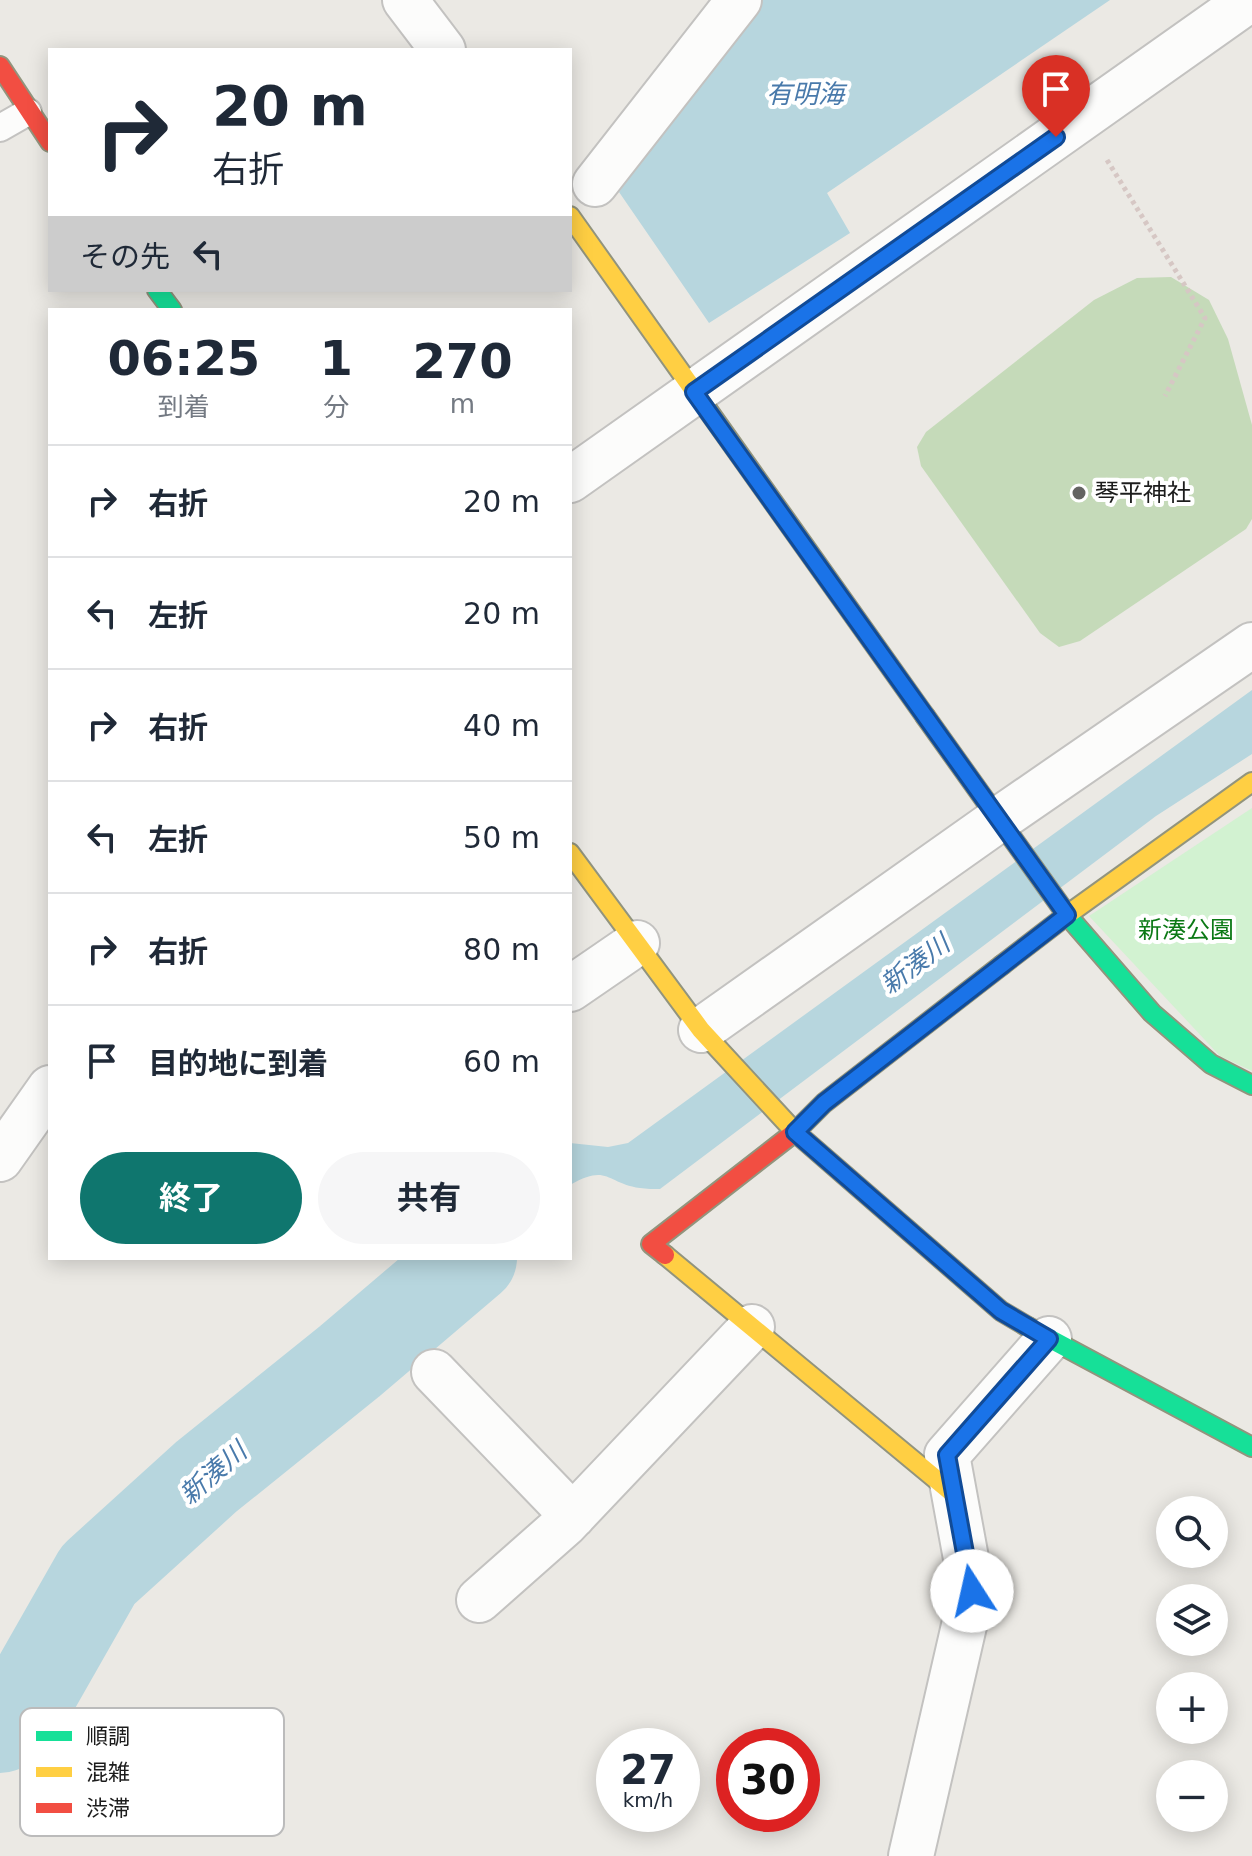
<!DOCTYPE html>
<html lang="ja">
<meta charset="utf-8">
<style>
:root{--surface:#fff;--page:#f6f6f7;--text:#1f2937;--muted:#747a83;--line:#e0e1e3;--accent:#0f766e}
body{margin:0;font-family:"DejaVu Sans","Noto Sans JP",sans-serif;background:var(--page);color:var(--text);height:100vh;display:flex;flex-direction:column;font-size:30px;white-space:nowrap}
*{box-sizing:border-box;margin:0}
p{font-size:26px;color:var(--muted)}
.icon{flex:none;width:44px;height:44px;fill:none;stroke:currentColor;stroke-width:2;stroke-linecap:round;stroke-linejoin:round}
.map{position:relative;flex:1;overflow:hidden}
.sheet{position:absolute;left:48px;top:308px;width:524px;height:952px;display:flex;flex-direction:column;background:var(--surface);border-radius:0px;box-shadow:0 4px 20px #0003}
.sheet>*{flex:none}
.top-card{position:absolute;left:48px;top:48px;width:524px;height:244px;border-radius:0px;box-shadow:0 4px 20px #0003;background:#fff;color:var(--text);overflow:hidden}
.fabs{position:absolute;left:1156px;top:1496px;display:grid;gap:16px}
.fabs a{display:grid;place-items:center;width:72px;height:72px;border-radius:50%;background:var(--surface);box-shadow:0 4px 20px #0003;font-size:40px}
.speed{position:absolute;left:596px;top:1728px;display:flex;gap:16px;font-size:40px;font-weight:700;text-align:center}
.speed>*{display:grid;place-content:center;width:104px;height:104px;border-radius:50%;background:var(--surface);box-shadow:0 4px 20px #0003;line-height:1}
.speed small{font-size:20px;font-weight:400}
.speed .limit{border:12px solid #d22;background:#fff;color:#111}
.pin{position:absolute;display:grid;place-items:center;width:68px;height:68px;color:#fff;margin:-82px -34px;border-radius:50% 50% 50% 0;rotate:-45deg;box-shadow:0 0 8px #0007}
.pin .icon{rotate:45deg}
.me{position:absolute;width:88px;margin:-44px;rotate:350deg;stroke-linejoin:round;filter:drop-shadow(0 0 6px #0008)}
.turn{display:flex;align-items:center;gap:28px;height:168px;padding:0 32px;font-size:36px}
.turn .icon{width:104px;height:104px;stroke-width:2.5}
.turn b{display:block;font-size:56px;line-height:68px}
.then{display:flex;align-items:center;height:76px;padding:0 32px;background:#0003;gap:16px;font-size:30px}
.eta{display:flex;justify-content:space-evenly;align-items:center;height:136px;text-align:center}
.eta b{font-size:48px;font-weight:700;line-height:56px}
.action{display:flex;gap:16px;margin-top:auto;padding:16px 32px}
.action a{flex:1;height:92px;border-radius:48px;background:var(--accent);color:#fff;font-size:32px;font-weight:700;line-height:92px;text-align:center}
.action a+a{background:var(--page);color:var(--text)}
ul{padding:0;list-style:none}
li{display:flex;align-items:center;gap:24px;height:112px;padding:0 32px;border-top:2px solid var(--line)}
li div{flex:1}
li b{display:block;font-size:30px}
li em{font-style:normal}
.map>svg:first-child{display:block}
</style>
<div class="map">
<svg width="1252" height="1856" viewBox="0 0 1252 1856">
<rect width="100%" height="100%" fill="#ebe9e4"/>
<path fill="#c5dab9" d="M1171,277L1209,300L1228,339L1252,425V519L1246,529L1080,641L1059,647L1040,633L921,466L917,447L926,432L1094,300L1137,278Z"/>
<path fill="#d2f2d1" d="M1252,808V1071L1220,1056L1089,916Z"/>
<path fill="#b7d6de" d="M754,0H1110L827,193L850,233L709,323L619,192Z
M1252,690V754L1156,816L660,1189C654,1189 646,1189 640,1188C606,1183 608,1163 570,1185V1143L608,1147L628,1143Z
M449,1258H488L350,1361Z"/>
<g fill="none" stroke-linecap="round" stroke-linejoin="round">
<path stroke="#b7d6de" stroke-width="92" d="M0,1727L24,1705L98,1575L206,1477L350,1361L471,1258"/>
<g stroke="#c3c2c0" stroke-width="30">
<path id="lane" d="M0,128L28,112"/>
</g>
<g stroke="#c3c2c0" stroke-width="48">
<path id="street" d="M405,0L443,50
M595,184L739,0
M570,480L1249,0
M570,989L637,943
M701,1030L998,820L1252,645
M0,1159L50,1088
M434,1372L573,1516
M479,1600L565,1524L752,1327
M911,1856L972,1591L947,1455L1049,1339"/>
</g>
<g stroke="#92947d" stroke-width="22">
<path id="fast" d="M157,290L172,310
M925,716L1067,915L1152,1013L1211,1064L1252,1085
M1028,1327L1252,1447"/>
</g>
<g stroke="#92947d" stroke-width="22">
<path id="slow" d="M570,216L925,716
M570,853L701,1030L795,1132L1001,1311L1028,1327
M1002,965L1067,915L1252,782
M665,1255L955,1495"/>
</g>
<g stroke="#92947d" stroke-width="22">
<path id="jam" d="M0,66L50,142
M665,1255L651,1244L795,1132L824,1103L1002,965"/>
</g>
<path stroke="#d6c7c4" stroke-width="5" stroke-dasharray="4 4" stroke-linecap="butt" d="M1107,160L1205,318L1165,396"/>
<use href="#lane" stroke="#fcfcfb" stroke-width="26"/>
<use href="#street" stroke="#fcfcfb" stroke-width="44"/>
<use href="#fast" stroke="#16e098" stroke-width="18"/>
<use href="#slow" stroke="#ffcf43" stroke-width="18"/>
<use href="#jam" stroke="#f24e42" stroke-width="18"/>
</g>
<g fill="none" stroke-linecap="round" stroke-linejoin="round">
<g stroke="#114b97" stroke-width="20">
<path id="route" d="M972,1591L947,1455L1049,1339L1001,1311L795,1132L824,1103L1067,915L694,392L1056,137"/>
</g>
<use href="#route" stroke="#1a73e8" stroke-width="14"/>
</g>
<circle fill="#646462" stroke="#fff" stroke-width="3" cx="1079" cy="493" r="8"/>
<g text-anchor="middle" stroke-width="8" stroke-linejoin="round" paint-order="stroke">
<g font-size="24" fill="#1c1c1c" stroke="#fff" text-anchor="start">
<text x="1095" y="501">琴平神社</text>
</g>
<g font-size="24" fill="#0b7915" stroke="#fff">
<text x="1186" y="938">新湊公園</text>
</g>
<g font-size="26" font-style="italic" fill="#497aab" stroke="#fff">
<text x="805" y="103">有明海</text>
<text transform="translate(915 964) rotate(-37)" y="9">新湊川</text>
<text transform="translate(213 1473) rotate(-41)" y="9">新湊川</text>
</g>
</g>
<rect x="20" y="1708" width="264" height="128" rx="12" fill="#fff" stroke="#bbb" stroke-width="2"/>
<rect x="36" y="1731" width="36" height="10" fill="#16e098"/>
<rect x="36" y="1767" width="36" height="10" fill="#ffcf43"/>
<rect x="36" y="1803" width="36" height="10" fill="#f24e42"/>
<g font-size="22" fill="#1c1c1c">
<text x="86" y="1744">順調</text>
<text x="86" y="1780">混雑</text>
<text x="86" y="1816">渋滞</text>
</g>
</svg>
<div class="fabs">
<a><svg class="icon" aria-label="search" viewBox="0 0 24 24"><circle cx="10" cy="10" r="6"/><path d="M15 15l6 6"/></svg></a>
<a><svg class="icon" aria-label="layers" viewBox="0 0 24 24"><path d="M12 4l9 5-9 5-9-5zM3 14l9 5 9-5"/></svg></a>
<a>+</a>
<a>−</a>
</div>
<div class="speed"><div>27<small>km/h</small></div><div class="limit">30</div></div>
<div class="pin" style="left:1056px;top:137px;background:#d93025"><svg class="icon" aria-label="arrive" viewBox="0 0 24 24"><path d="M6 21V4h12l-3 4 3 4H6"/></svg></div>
<svg class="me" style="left:972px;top:1591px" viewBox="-20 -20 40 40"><circle r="19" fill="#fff"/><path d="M0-13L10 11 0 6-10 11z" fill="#1a73e8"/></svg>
<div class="top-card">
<div class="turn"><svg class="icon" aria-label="right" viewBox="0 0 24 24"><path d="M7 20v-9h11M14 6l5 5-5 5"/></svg><div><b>20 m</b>右折</div></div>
<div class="then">その先<svg class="icon" aria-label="left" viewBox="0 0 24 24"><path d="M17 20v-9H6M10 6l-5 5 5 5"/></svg></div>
</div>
<section class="sheet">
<div class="eta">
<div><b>06:25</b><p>到着</p></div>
<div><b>1</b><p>分</p></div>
<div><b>270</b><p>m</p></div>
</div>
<ul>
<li><svg class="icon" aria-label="right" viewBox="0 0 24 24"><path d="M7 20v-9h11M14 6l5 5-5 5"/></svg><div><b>右折</b></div><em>20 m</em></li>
<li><svg class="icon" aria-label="left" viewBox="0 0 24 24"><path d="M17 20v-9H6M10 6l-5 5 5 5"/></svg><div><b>左折</b></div><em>20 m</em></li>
<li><svg class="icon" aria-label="right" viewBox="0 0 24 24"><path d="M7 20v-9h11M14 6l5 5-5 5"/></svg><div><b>右折</b></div><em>40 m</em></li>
<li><svg class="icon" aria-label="left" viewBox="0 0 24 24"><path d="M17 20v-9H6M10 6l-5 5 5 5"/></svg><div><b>左折</b></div><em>50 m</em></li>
<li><svg class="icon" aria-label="right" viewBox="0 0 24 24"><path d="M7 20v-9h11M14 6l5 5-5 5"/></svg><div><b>右折</b></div><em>80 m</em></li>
<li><svg class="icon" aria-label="arrive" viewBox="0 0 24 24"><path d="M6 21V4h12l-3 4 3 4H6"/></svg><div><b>目的地に到着</b></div><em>60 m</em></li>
</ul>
<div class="action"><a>終了</a><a>共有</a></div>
</section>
</div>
